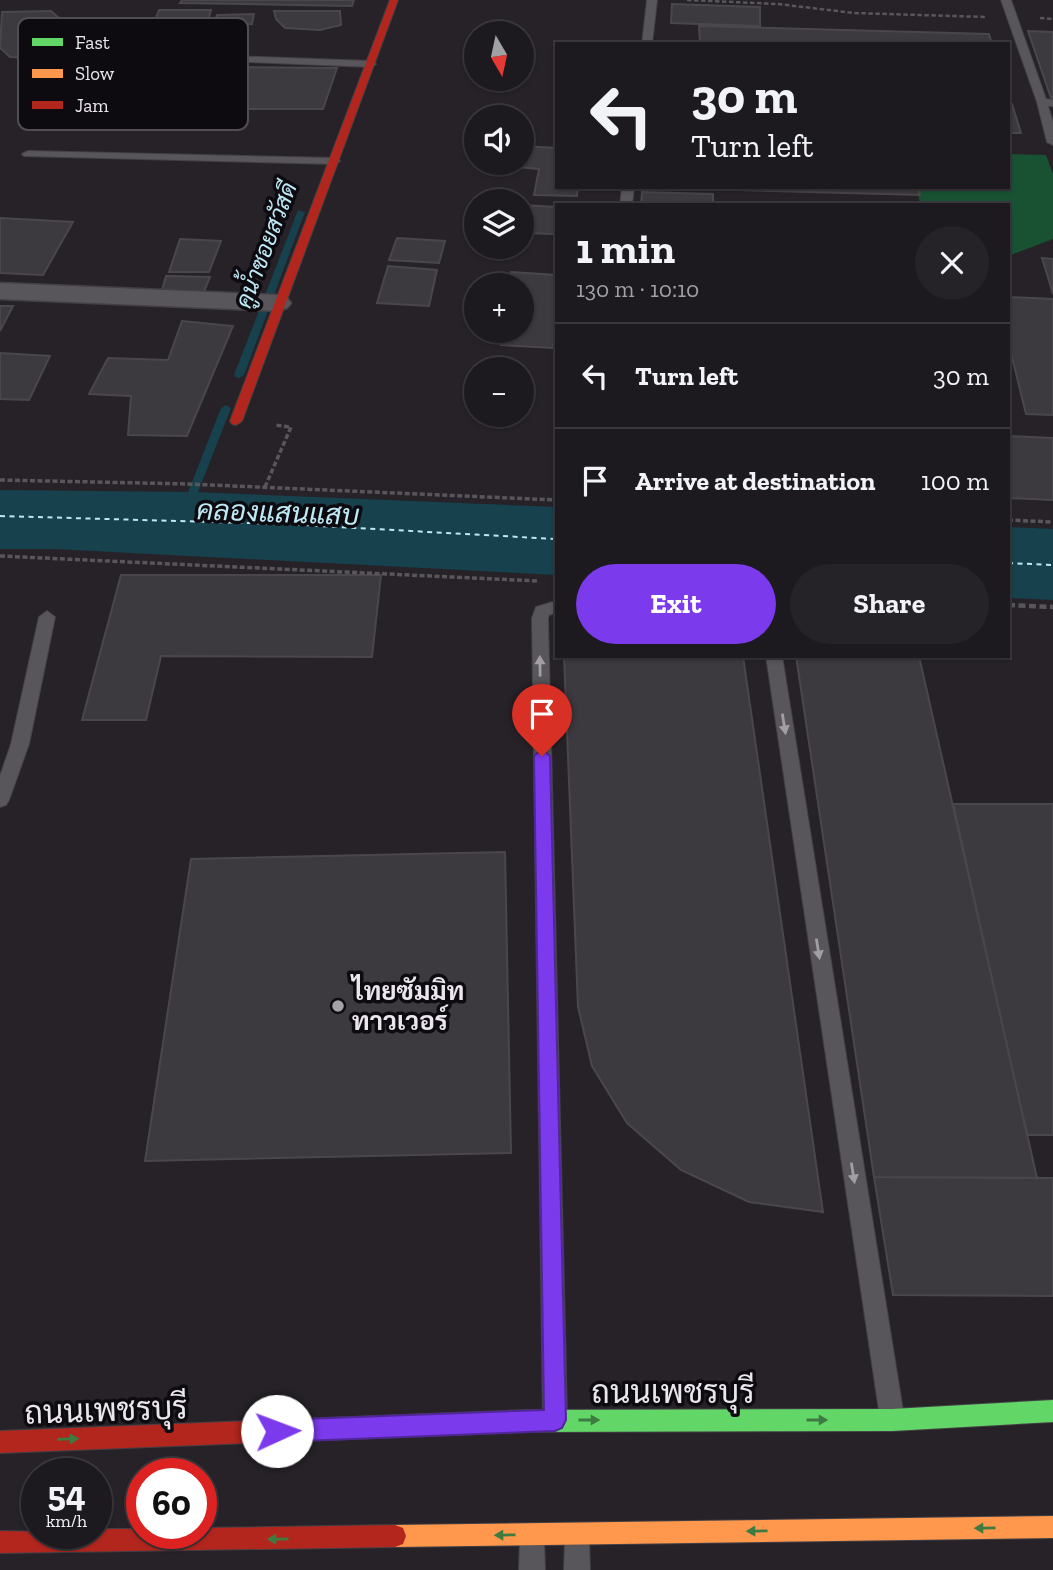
<!DOCTYPE html>
<meta charset="utf-8">
<style>
:root{--surface:#1c1a1e;--page:#252327;--text:#f1f3f6;--muted:#a0a1a4;--line:#3a383c;--accent:#7c3aed}
body{margin:0;font-family:"Zilla Slab",Sarabun,serif;background:var(--page);color:var(--text);height:100vh;display:flex;flex-direction:column;font-size:26px;white-space:nowrap}
*{box-sizing:border-box;margin:0}
p{font-size:23px;color:var(--muted)}
.icon{flex:none;width:38px;height:38px;fill:none;stroke:currentColor;stroke-width:2;stroke-linecap:round;stroke-linejoin:round}
.map{position:relative;flex:1;overflow:hidden}
.drawer{position:absolute;left:555px;top:203px;width:455px;height:455px;display:flex;flex-direction:column;background:var(--surface);border-radius:0px;box-shadow:0 2px 5px #0004,0 0 0 2px var(--line)}
.drawer>*{flex:none}
.banner{position:absolute;left:555px;top:42px;width:455px;height:147px;border-radius:0px;box-shadow:0 2px 5px #0004,0 0 0 2px var(--line);background:#1c1a1e;color:var(--text);overflow:hidden}
.needle{width:46px;rotate:171deg}
.buttons{position:absolute;left:464px;top:21px;display:grid;gap:14px}
.buttons a{display:grid;place-items:center;width:70px;height:70px;border-radius:50%;background:var(--surface);box-shadow:0 2px 5px #0004,0 0 0 2px var(--line);font-size:35px}
.speed{position:absolute;left:21px;top:1458px;display:flex;gap:14px;font-size:35px;font-weight:700;text-align:center}
.speed>*{display:grid;place-content:center;width:91px;height:91px;border-radius:50%;background:var(--surface);box-shadow:0 2px 5px #0004,0 0 0 2px var(--line);line-height:1}
.speed small{font-size:18px;font-weight:400}
.speed .limit{border:10px solid #d22;background:#fff;color:#111}
.pin{position:absolute;display:grid;place-items:center;width:60px;height:60px;color:#fff;margin:-72px -30px;border-radius:50% 50% 50% 0;rotate:-45deg;box-shadow:0 0 7px #0007}
.pin .icon{rotate:45deg}
.me{position:absolute;width:77px;margin:-38px;rotate:88deg;stroke-linejoin:round;filter:drop-shadow(0 0 5px #0008)}
.turn{display:flex;align-items:center;gap:24px;height:147px;padding:0 21px;font-size:32px}
.turn .icon{width:91px;height:91px;stroke-width:2.5}
.turn b{display:block;font-size:49px;line-height:60px}
.round{display:grid;place-items:center;flex:none;width:74px;height:74px;border-radius:37px;background:var(--page)}
.overview{display:flex;align-items:center;justify-content:space-between;height:119px;padding:0 21px}
h1{font-size:42px;font-weight:700;line-height:52px}
.primary-button{display:flex;gap:14px;margin-top:auto;padding:14px 21px}
.primary-button a{flex:1;height:80px;border-radius:42px;background:var(--accent);color:#fff;font-size:28px;font-weight:700;line-height:80px;text-align:center}
.primary-button a+a{background:var(--page);color:var(--text)}
ul{padding:0;list-style:none}
li{display:flex;align-items:center;gap:21px;height:105px;padding:0 21px;border-top:2px solid var(--line)}
li div{flex:1}
li b{display:block;font-size:26px}
li em{font-style:normal}
.map>svg:first-child{display:block}
</style>
<div class="map">
<svg width="1053" height="1570" viewBox="0 0 1053 1570">
<rect width="100%" height="100%" fill="#262228"/>
<path fill="#185233" d="M1008,154L1046,155L1053,174V239L1008,256V205H920L917,187H1008Z"/>
<path fill="#17414c" d="M0,490L193,492L556,507V575L54,549H0Z
M1008,527L1053,529V600L1008,598Z"/>
<g fill="none" stroke-linecap="round" stroke-linejoin="round">
<path fill="#17414c" fill-rule="evenodd" d="M298,210L305,212L244,375L239,378L236,377L234,375Z
M226,405L231,408L193,505L188,508L184,507L183,505L221,408Z"/>
<path stroke="#beeaf6" stroke-width="2" stroke-dasharray="5 4.5" stroke-linecap="butt" d="M0,516L284,524L556,539
M1008,563L1053,565"/>
</g>
<path fill="#3d3a3f" stroke="#4a474c" stroke-width="2" d="M182,0H354L352,6L180,3Z
M672,4L760,7V26L671,23Z
M159,10H211L203,38H176L181,25H153Z
M51,11L75,32L62,59L10,57L0,48L2,12Z
M274,11H340L341,25L320,30L285,28L276,19Z
M254,14L252,24L215,25L217,15Z
M699,26L989,34L992,44H700Z
M1028,31L1053,32V98H1051Z
M236,67L337,68L323,109H220Z
M1008,104H1012L1021,133H1008Z
M522,146L556,148V187H578L577,196L534,195L539,169L493,165L522,163Z
M918,187L920,195L662,188V187Z
M642,192L713,194V205H641Z
M522,205L556,207V234L522,233Z
M0,218L73,222L43,275L0,273Z
M397,238L445,241L439,263L389,260Z
M180,239L221,241L209,272H169Z
M1042,258L1053,259V294Z
M388,266L437,270L429,306L377,303Z
M511,272L556,275V325L553,348L501,345L503,331H522V285H509Z
M166,276L210,277L203,294L161,293Z
M1008,297L1053,299V415L1026,414L1008,341Z
M0,306H13L0,331Z
M182,321L233,326L187,436L128,435L131,396L89,394L108,358L168,360Z
M0,353L50,356L29,400L0,399Z
M1008,436L1053,438V500L1008,498Z
M121,575H381L372,657L161,656L146,720H82Z
M564,656H743L823,1212L749,1202L681,1170L627,1123L592,1066L578,1007Z
M796,656H919L1037,1178L874,1177Z
M953,804H1053V1135H1027Z
M505,852L511,1153L145,1161L191,859Z
M874,1177L1053,1178V1296L893,1295Z"/>
<g fill="none" stroke-linecap="round" stroke-linejoin="round">
<g stroke="#434045" stroke-width="2">
<path id="lane" d="M647,0H657L652,44H642Z
M1001,0H1011L1046,99L1053,100V106H1048L1053,122V145L1047,142L1037,102Z
M119,52L371,61L376,64L371,67L123,57L118,54Z
M28,151L334,158L340,161L334,164L24,156L22,154Z
M622,187H634L632,205H620Z
M556,601V613L549,615L548,618L567,1417L563,1425L555,1429L547,1425L543,1417L532,618L536,607Z
M47,611L55,617L29,744L9,800L6,805L0,807V776L11,744L39,617Z
M766,656H782L904,1417L900,1425L892,1429L884,1425L880,1417Z
M532,1527L541,1530L544,1539L545,1570H519L520,1539L523,1530Z
M577,1527L586,1530L589,1539L590,1570H564L565,1539L568,1530Z"/>
</g>
<g stroke="#434045" stroke-width="3">
<path id="street" d="M0,283L278,295L287,298L291,303L287,308L278,311L0,299Z"/>
</g>
<g stroke="#434045" stroke-width="2">
<path id="fast" d="M1053,1400V1422L892,1431L526,1432L518,1429L515,1421L518,1413L526,1410L892,1409Z"/>
</g>
<g stroke="#434045" stroke-width="2">
<path id="slow" d="M1053,1516V1538L395,1547L387,1544L384,1536L387,1528L395,1525Z"/>
</g>
<g stroke="#434045" stroke-width="2">
<path id="jam" d="M390,0H398L242,421L236,425L232,424L230,421Z
M526,1410L534,1413L537,1421L534,1429L526,1432L0,1453V1431Z
M395,1525L403,1528L406,1536L403,1544L395,1547L0,1553V1531L96,1533V1529H142V1533H201V1528Z"/>
</g>
<path stroke="#59565a" stroke-width="2.5" stroke-dasharray="4.5 2.5" stroke-linecap="butt" d="M687,0L778,4L854,13L986,17
M1040,18L1053,19"/>
<path stroke="#59565a" stroke-width="3.5" stroke-dasharray="5 2.5" stroke-linecap="butt" d="M0,480L188,484L556,500
M265,487L291,427L274,425
M1008,520L1053,522
M0,556L538,581"/>
<path stroke="#59565a" stroke-width="4.5" stroke-dasharray="7 3.5" stroke-linecap="butt" d="M1008,605L1053,607"/>
<use href="#lane" fill="#59565b" fill-rule="evenodd"/>
<use href="#street" fill="#59565b" fill-rule="evenodd"/>
<use href="#fast" fill="#63d668" fill-rule="evenodd"/>
<use href="#slow" fill="#ff974d" fill-rule="evenodd"/>
<use href="#jam" fill="#b3261e" fill-rule="evenodd"/>
</g>
<defs><path id="oneway-solid" d="M-6-.8H1V-3.2L6.5 0L1 3.2V.8H-6Z" transform="scale(1.75)"/></defs>
<g fill="#a29ea4">
<use href="#oneway-solid" transform="translate(540 666) rotate(-91)"/>
<use href="#oneway-solid" transform="translate(784 724) rotate(81)"/>
<use href="#oneway-solid" transform="translate(818 949) rotate(81)"/>
<use href="#oneway-solid" transform="translate(853 1173) rotate(81)"/>
</g>
<g fill="#3d7b40">
<use href="#oneway-solid" transform="translate(589 1420)"/>
<use href="#oneway-solid" transform="translate(817 1420)"/>
<use href="#oneway-solid" transform="translate(68 1439) rotate(-2)"/>
<use href="#oneway-solid" transform="translate(985 1528) rotate(179)"/>
<use href="#oneway-solid" transform="translate(757 1531) rotate(179)"/>
<use href="#oneway-solid" transform="translate(505 1535) rotate(179)"/>
<use href="#oneway-solid" transform="translate(278 1539) rotate(179)"/>
</g>
<path fill="#7c3aed" stroke="#51269a" stroke-width="2" d="M542,749L550,756L566,1420L562,1428L555,1431L277,1442L270,1439L267,1431L270,1423L277,1420L544,1410L534,756Z"/>
<circle fill="#a6a1a9" stroke="#0e0b10" stroke-width="2.5" cx="338" cy="1006" r="7"/>
<g text-anchor="middle" stroke-width="7" stroke-linejoin="round" paint-order="stroke">
<g font-size="23" font-style="italic" fill="#beeaf6" stroke="#0e0b10">
<text transform="translate(266 245) rotate(-69)" y="8">คูน้ำซอยสวัสดี</text>
</g>
<g font-size="26" font-weight="bold" fill="#ebe6ee" stroke="#0e0b10" text-anchor="start">
<text x="352" y="1000">ไทยซัมมิท<tspan x="352" dy="30">ทาวเวอร์</tspan></text>
</g>
<g font-size="28" font-style="italic" fill="#beeaf6" stroke="#0e0b10">
<text transform="translate(278 512) rotate(2)" y="10">คลองแสนแสบ</text>
</g>
<g font-size="32" fill="#ebe6ee" stroke="#0e0b10">
<text x="673" y="1403">ถนนเพชรบุรี</text>
<text transform="translate(106 1410) rotate(-2)" y="11">ถนนเพชรบุรี</text>
</g>
</g>
<rect x="18" y="18" width="230" height="112" rx="10" fill="#0e0b10" stroke="#504d53" stroke-width="2"/>
<rect x="32" y="38" width="31" height="8" fill="#63d668"/>
<rect x="32" y="69" width="31" height="9" fill="#ff974d"/>
<rect x="32" y="101" width="31" height="8" fill="#b3261e"/>
<g font-size="19" fill="#ebe6ee">
<text x="75" y="49">Fast</text>
<text x="75" y="80">Slow</text>
<text x="75" y="112">Jam</text>
</g>
</svg>
<div class="buttons">
<a><svg class="needle" viewBox="-14 -14 28 28"><path d="M0-13l5 13h-10z" fill="#e53935"/><path d="M0 13l5-13h-10z" fill="#a0a1a4"/></svg></a>
<a><svg class="icon" aria-label="sound" viewBox="0 0 24 24"><path d="M4 9h4l5-4v14l-5-4H4zM17 9q2 3 0 6"/></svg></a>
<a><svg class="icon" aria-label="layers" viewBox="0 0 24 24"><path d="M12 4l9 5-9 5-9-5zM3 14l9 5 9-5"/></svg></a>
<a>+</a>
<a>−</a>
</div>
<div class="speed"><div>54<small>km/h</small></div><div class="limit">60</div></div>
<div class="pin" style="left:542px;top:756px;background:#d93025"><svg class="icon" aria-label="arrive" viewBox="0 0 24 24"><path d="M6 21V4h12l-3 4 3 4H6"/></svg></div>
<svg class="me" style="left:277px;top:1431px" viewBox="-20 -20 40 40"><circle r="19" fill="#fff"/><path d="M0-13L10 11 0 6-10 11z" fill="#7c3aed"/></svg>
<div class="banner">
<div class="turn"><svg class="icon" aria-label="left" viewBox="0 0 24 24"><path d="M17 20v-9H6M10 6l-5 5 5 5"/></svg><div><b>30 m</b>Turn left</div></div>
</div>
<section class="drawer">
<div class="overview"><div><h1>1 min</h1><p>130 m · 10:10</p></div><a class="round"><svg class="icon" aria-label="close" viewBox="0 0 24 24"><path d="M6 6l12 12M18 6L6 18"/></svg></a></div>
<ul>
<li><svg class="icon" aria-label="left" viewBox="0 0 24 24"><path d="M17 20v-9H6M10 6l-5 5 5 5"/></svg><div><b>Turn left</b></div><em>30 m</em></li>
<li><svg class="icon" aria-label="arrive" viewBox="0 0 24 24"><path d="M6 21V4h12l-3 4 3 4H6"/></svg><div><b>Arrive at destination</b></div><em>100 m</em></li>
</ul>
<div class="primary-button"><a>Exit</a><a>Share</a></div>
</section>
</div>
